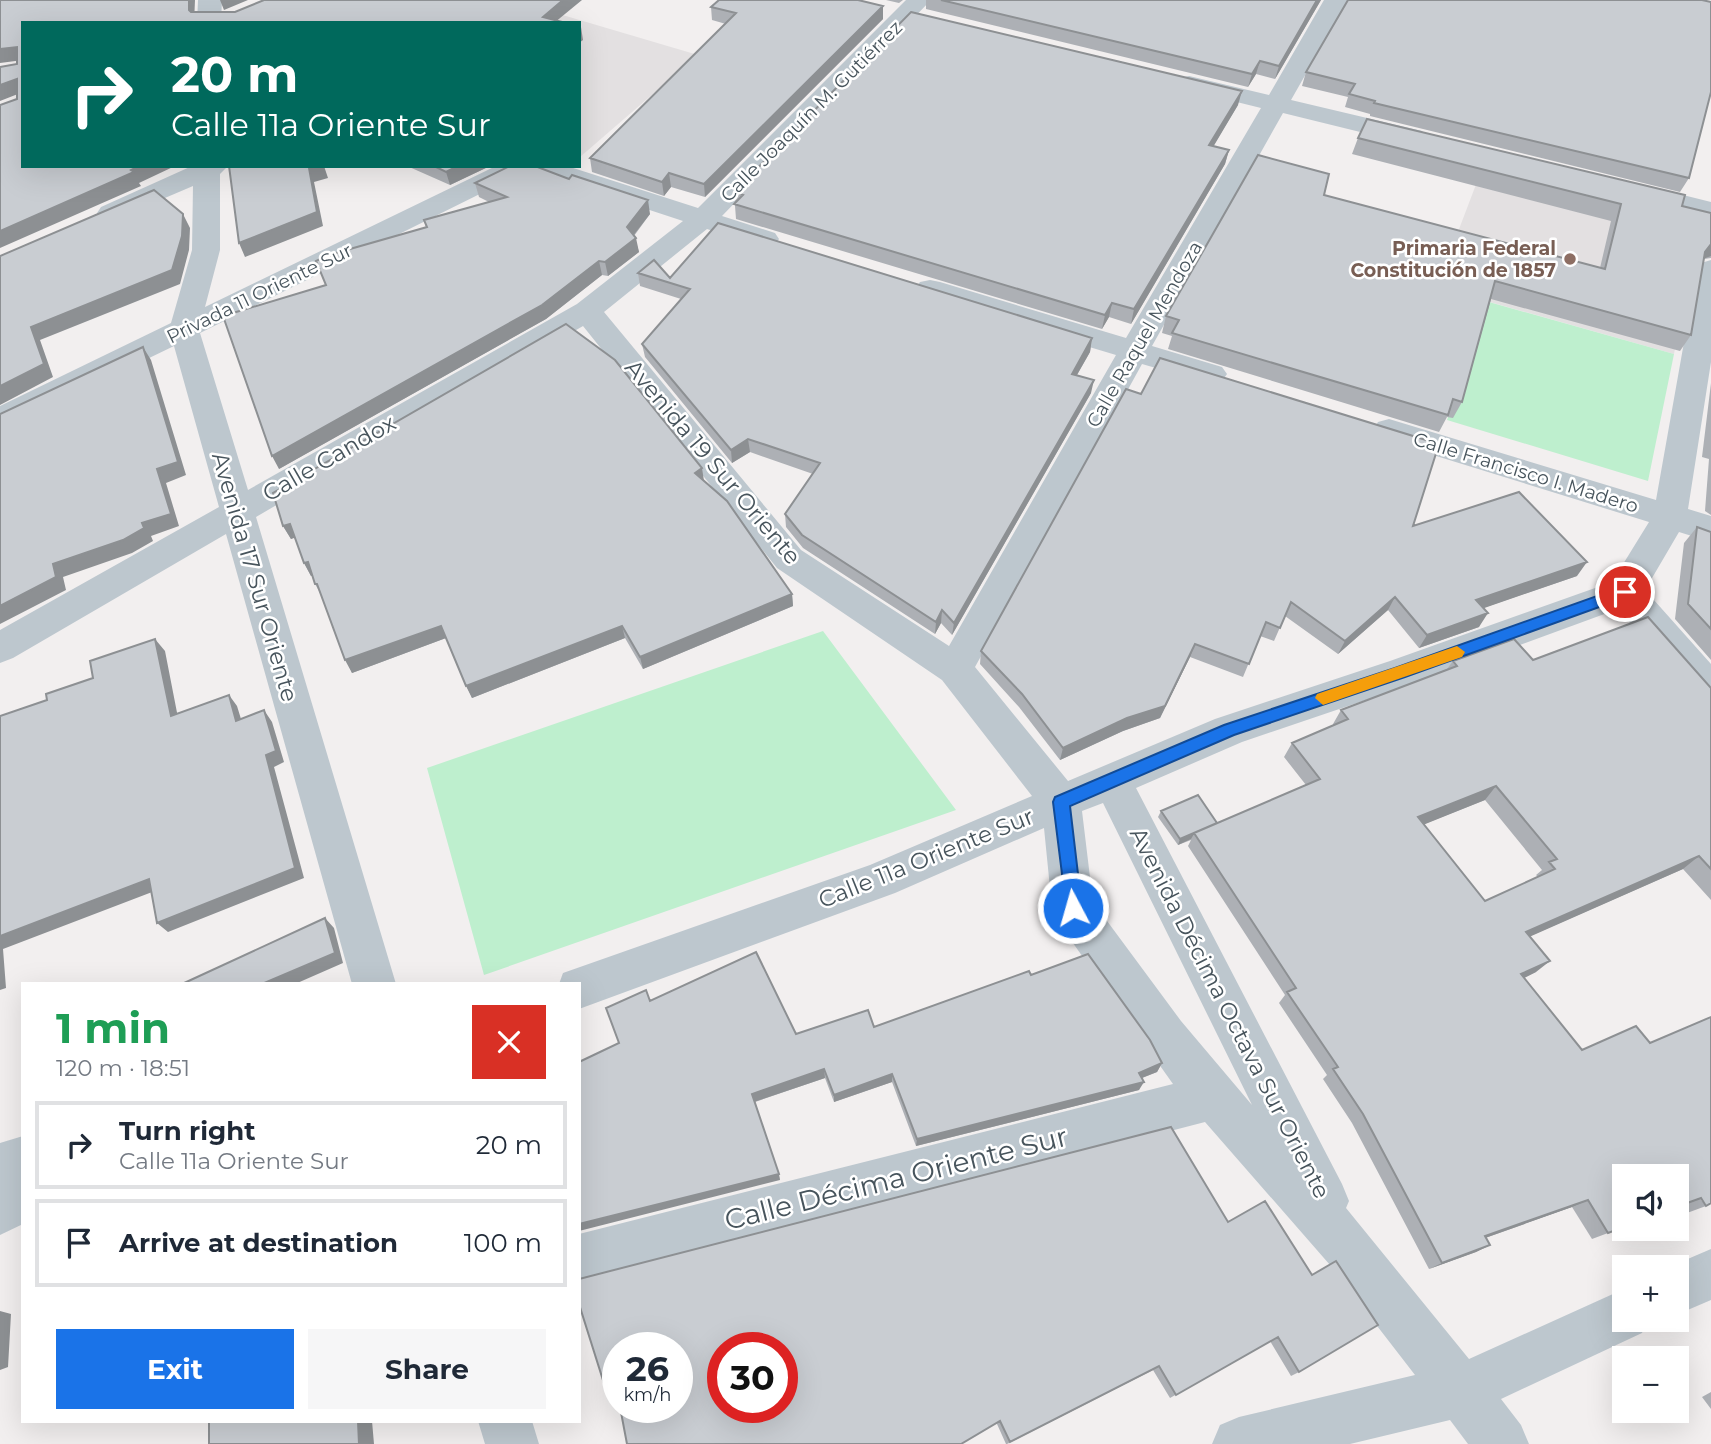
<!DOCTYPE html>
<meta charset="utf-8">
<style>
:root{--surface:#fff;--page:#f6f6f7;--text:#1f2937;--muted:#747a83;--line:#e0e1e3;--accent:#1a73e8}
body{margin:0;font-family:Montserrat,sans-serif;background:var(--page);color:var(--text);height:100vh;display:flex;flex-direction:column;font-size:26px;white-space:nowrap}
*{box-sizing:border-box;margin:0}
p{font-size:23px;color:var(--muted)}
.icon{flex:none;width:38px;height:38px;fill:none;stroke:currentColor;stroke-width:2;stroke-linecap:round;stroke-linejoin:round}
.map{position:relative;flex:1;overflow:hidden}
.drawer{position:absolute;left:21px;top:982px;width:560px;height:441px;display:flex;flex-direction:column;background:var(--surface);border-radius:0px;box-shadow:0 7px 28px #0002}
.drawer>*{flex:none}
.guide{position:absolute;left:21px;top:21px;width:560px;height:147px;border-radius:0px;box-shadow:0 7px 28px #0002;background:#00695c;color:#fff;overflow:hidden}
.fabs{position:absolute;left:1612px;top:1164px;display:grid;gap:14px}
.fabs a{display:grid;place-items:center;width:77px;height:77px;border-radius:0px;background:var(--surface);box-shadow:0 7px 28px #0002;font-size:35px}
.speed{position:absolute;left:602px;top:1332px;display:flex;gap:14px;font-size:35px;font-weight:700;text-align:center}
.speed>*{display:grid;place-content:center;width:91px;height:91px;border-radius:50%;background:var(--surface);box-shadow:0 7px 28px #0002;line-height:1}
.speed small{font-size:18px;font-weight:400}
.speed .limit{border:10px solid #d22;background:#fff;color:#111}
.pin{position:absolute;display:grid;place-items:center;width:60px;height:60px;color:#fff;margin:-30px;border:4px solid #fff;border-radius:50%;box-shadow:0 2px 7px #0007}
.me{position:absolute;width:77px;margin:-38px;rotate:354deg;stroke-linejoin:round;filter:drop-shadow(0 0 5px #0008)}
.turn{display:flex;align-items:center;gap:24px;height:147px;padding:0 35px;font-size:32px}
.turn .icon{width:91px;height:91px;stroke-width:2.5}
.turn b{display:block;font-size:49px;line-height:60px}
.round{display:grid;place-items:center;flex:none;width:74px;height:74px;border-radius:0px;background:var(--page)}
.head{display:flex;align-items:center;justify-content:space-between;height:119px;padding:0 35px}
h1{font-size:42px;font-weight:700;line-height:52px;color:#1e9e55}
.cta{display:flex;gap:14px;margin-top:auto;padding:14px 35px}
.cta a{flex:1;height:80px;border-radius:0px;background:var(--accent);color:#fff;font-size:28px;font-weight:700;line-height:80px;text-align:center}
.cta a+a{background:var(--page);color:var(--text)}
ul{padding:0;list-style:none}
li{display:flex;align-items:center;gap:21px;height:88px;margin:0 14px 10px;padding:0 21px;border:4px solid var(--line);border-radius:0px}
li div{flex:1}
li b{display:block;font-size:26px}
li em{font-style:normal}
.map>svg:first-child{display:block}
</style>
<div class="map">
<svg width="1711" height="1444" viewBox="0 0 1711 1444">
<rect width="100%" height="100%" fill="#f2efef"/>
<path fill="#e3e0e1" d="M522,3L698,55L580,157L579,23H495Z
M1480,174L1698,230L1674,354L1437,287Z"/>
<path fill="#beefce" d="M1489,302L1674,354L1648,481L1447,420Z
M823,631L956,810L484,975L427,768Z"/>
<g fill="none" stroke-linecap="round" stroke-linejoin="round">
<path fill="#bdc7ce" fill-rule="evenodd" d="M198,0H222L221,23H197Z
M906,0H931L722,216L775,233L779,239L775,245L765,248L707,229L604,312L801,550L949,646L1116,355L920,296L915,289L920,282L930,280L940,282L1126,338L1261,108L1180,88L1177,83L1180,78L1189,76L1269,95L1324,0H1348L1291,100L1422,131L1426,137L1422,143L1413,145L1283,113L1152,346L1222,367L1227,374L1222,381L1211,384L1142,364L975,667L1068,781L1215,719L1390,661L1612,582L1649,522L1378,438L1373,430L1378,422L1389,419L1656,500L1697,269L1701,263L1711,260V362L1688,509L1711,516V542L1679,532L1645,590L1711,664V705L1698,701L1618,609L1413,684L1242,742L1136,788L1342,1184L1349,1201L1346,1208L1469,1359L1624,1289V1320H1648L1642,1333L1501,1399L1521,1425L1529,1444H1468L1450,1420L1350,1444H1212L1220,1425L1239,1417L1415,1375L1330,1265L1205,1122L579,1284V1234L1173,1084L1058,922L1052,908L1044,828L895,893L579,1009V984H559L563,973L870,865L1032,796L942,680L777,568L583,326L256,517L396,984H352L226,534L13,658L0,663V630L219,507L174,346L0,430V406L171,323L192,250L193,186L111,221L101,219L97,213L101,207L192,166H228L220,174V250L205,307L496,166H567L698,208ZM528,170L683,221L577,304L248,490L200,333ZM1103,803L1252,1105L1181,1021L1093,902L1082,811Z
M1631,182L1711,202V218L1621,196L1617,190L1621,184Z
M23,1136V1224L0,1235V1143Z
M1711,1249V1300L1676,1315V1267H1669Z
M478,1421H532L539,1444H485Z"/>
</g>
<path fill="#adb0b5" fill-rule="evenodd" d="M886,0H903L899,3Z
M926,0H1321L1275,79L1256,74L1248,87L926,9Z
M1348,0L1689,178L1680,192L1370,116V114L1345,107L1348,97L1302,86L1306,72Z
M883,6V19L705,197L671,187L664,196L592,172L590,158L726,24L712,20L711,7Z
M1238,105L1213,146L1229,150L1225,164L1131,324L1109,317L1102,329L736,219L734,192Z
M1358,138L1711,213V258L1704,259L1691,335L1680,351L1491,299L1462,402L1453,418L1447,417L1439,432L1168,349L1172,336L1162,333L1166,316L1324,195L1600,268L1611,221L1352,154Z
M407,166H490L450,185Z
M475,183L650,214L634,236L639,252L608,276L602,275L546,319L279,469L426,227L424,220L489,202L479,197Z
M638,273L1092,338L1090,352L1077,375L1091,393L952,635L941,623L935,634L803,548L786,527L785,514L813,474L750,452L732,463L645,357L642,344L681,299L640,286Z
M1711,383V515L1705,511L1709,459L1702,457Z
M704,481L792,594L793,606L643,669L625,638L472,698L446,638L352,673L322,596L315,584L312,576H311L304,563L295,537L291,539L283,526Z
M1413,526L1577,576L1483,608L1479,627L1419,648L1388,610L1338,654L1285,616L1274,641L1260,636L1243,677L1190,657L1160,718L1123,731L1060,760L1019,707L980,664L981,651Z
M1697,527L1711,532V660L1675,619L1684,543Z
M1533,660L1711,688V900L1683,869L1530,936L1536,972L1524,978L1706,1206L1687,1213L1682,1206L1676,1208V1176H1624V1227L1592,1239L1572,1207L1485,1238L1490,1245L1476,1252L1429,1269L1352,1123L1323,1079L1327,1075L1279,1003L1285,995L1188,846L1191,840L1178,845L1158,817L1161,811L1217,823L1306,785L1284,757L1292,743L1333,725V724L1341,710L1447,669L1453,661ZM1485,800L1542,870L1536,875L1538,877L1485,901L1424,824Z
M1031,975L1162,1063L1157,1072L1142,1078L1139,1090L916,1146L892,1082L834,1102L825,1078L755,1102L780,1180L619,1043L650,1001L796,1034L874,1027Z
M1171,1127L1299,1372L1291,1376L1270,1341L1170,1398L1153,1370L1007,1444H1006L997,1424L618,1396L613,1398L579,1304Z
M1711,1392V1409L1702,1397Z"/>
<path fill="#8d9093" d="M189,0H195L194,23L189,10Z
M220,0H248L224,10Z
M563,0H582L554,23L543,17Z
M1317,0H1321L1275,79L1279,66Z
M883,6V19L705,197L704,184Z
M581,27L583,40L579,43V28Z
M17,47L23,60L0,63V49Z
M1260,61L1256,74L1248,87L1252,74Z
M17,79L23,92L0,101V85Z
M1242,91L1238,105L1206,159L1209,145Z
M1229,150L1225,164L1131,324L1134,309Z
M139,166H175L139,183L141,186L0,248V231Z
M316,166H324L328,178L314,182L323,226L245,257L239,243L309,168Z
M458,166H490L450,185L446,172Z
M669,173L671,187L664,196L662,182Z
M648,200L650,214L629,241L627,227Z
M183,214L190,228L189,250L180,284L40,340L53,377L0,405V386L31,327Z
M636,238L639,252L608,276L605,262Z
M1711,244V256L1700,260Z
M599,261L602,275L546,319L279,469L272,456Z
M1112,303L1109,317L1102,329L1105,315Z
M1092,338L1090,352L1070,387L1072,374Z
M143,347L151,360L186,475L166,483L179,526L151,536L153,541L132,553L63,577L66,590L0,624V606L53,564L142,523L157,469Z
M1094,380L1091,393L952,635L954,623Z
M748,439L750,452L732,463L731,450Z
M702,468L704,481L695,473Z
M290,524L297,537L291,539L283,526Z
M308,562L315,575L311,576L304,563Z
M1587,562L1577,576L1467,614L1476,600Z
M792,594L793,606L643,669L640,657Z
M1395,597L1388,610L1338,654L1345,641Z
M942,610L941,623L935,634L936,622Z
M1488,613L1479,627L1419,648L1427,635Z
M441,626L446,638L352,673L345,660Z
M622,626L625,638L472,698L466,686Z
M155,639L165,651L180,728L171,716Z
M1195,644L1190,657L1160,718L1123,731L1060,760L1063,748Z
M229,695L237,706L245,732L236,721Z
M264,710L272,722L284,762L274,767L304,878L168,932L157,923L266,755Z
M1496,786L1485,800L1408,831L1418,817Z
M1194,834L1191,839L1178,845L1180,839Z
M1699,856L1683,869L1513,944L1526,932Z
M149,879L160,889L3,949L6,988L0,990V936Z
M325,918L334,928L343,963L295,984H262Z
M1550,961L1536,972L1508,986L1521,974Z
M1162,1063L1157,1072L1134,1081L1139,1073Z
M824,1069L825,1078L754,1102L752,1094Z
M892,1074V1082L834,1102V1095Z
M1144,1082L1139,1090L916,1146L917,1139Z
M779,1174L780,1180L579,1231V1224Z
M1588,1200L1572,1207L1471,1243L1485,1236Z
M1490,1245L1476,1252L1429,1269L1442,1263Z
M0,1311L11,1314L8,1367L0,1370Z
M617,1391L618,1396L613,1398L608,1396Z
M358,1421H372L374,1444H359Z"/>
<path fill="#c9cdd2" stroke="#8d9093" stroke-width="2" fill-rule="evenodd" d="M0,0H189V10L191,12H235L264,0H563L543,17L566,23H23V166H139L131,170L134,172L0,231V105L17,99V79L0,85V67L17,64V47L0,49Z
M719,0H858L883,6L704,184L669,173L662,182L590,158L736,13L711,7Z
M941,0H1317L1279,66L1260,61L1252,74Z
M1348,0H1702L1711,2V92L1689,178L1374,103L1375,101L1349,94L1355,84L1306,72Z
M911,12L1242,91L1209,145L1229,150L1134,309L1112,303L1105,315L734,204L743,195L734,192Z
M1367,119L1685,195L1682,206L1711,213V244L1705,252L1691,335L1495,281L1462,402L1453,399L1448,415L1172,333L1179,320L1166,316L1258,155L1329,174L1324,195L1605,269L1621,204L1358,138Z
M229,166H316L309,168L317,212L239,243Z
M434,166H458L446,172Z
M510,166H535L569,179L572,175L648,200L627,227L636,238L605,262L599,261L542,305L272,456L223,316L326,285L316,261L329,255L427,227L424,220L507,197L475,183Z
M154,190L183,214L182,236L172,270L31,327L44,364L0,386V256Z
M718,223L1092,338L1072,374L1094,380L954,623L942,610L936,622L802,535L785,514L820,463L748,439L731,450L642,344L690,289L638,273L654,260L670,278Z
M566,324L615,360L702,468L695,473L727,501L792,594L640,657L622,626L466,686L441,626L345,660L317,584H315L308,562L304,563L290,524L283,526L273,493Z
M143,347L178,462L157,469L171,514L142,523L144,528L123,540L53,564L56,577L0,606V414Z
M1160,358L1439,444L1413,526L1519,492L1587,562L1476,600L1488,613L1427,635L1395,597L1345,641L1291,602L1280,628L1266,622L1249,664L1195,644L1165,706L1127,718L1063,748L1022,694L981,651L1126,389L1141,394Z
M1697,527L1711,532V629L1688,604Z
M1648,617L1711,688V869L1699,856L1526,932L1550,961L1521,974L1582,1050L1636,1026L1650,1043L1711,1017V1203L1706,1206L1701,1198L1676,1207V1176H1624V1227L1608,1233L1588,1200L1485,1236L1490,1245L1442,1263L1363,1114L1333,1069L1338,1067L1287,992L1296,988L1194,833L1320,779L1292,743L1348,719L1341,710L1457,666L1453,661L1514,639L1533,660ZM1496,786L1557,859L1549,862L1555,869L1485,901L1418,817Z
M155,639L171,716L229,695L236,721L264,710L276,751L266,755L295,868L157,923L149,879L0,936V716L47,700L46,694L93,678L90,661Z
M1198,795L1217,823L1180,839L1161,811Z
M325,918L335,953L262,984H182Z
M756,952L796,1034L868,1010L874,1027L1029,971L1031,975L1088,954L1150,1040L1162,1063L1139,1073L1144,1082L917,1139L892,1074L834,1095L824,1069L752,1094L779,1174L579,1224V1062L619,1043L606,1008L646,990L650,1001Z
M1171,1127L1228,1222L1265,1201L1312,1275L1336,1261L1378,1325L1299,1372L1278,1337L1176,1395L1159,1366L1010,1442L1000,1421L961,1444H627L620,1407H677V1348H618V1396L617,1391L608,1396L579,1304V1279ZM723,1348H782V1407H723Z
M209,1421H358L359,1444H209Z"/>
<path fill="#1a73e8" stroke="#114b97" stroke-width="2" d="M1625,586L1630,588L1632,592L1630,596L1405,677L1234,735L1070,806L1082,908L1079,914L1073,916L1067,914L1053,802L1055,797L1224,725L1395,668Z"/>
<path fill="#f59e0b" d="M1457,646L1465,652L1462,657L1323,705L1315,698L1317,694Z"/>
<circle fill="#8d6e63" stroke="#fff" stroke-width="2.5" cx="1570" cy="259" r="7"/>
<g text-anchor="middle" stroke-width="5" stroke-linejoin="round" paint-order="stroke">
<g font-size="19" fill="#47545c" stroke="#fff">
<text transform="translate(811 111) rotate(-45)" y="7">Calle Joaquín M. Gutiérrez</text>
<text transform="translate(259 293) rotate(-26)" y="7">Privada 11 Oriente Sur</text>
<text transform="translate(1144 334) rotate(-60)" y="7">Calle Raquel Mendoza</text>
<text transform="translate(1526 472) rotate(17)" y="7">Calle Francisco I. Madero</text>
</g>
<g font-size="19" font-weight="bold" fill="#785e54" stroke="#fff" text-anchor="end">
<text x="1556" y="255">Primaria Federal<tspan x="1556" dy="22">Constitución de 1857</tspan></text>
</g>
<g font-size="23" fill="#47545c" stroke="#fff">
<text transform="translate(329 458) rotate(-30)" y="8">Calle Candox</text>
<text transform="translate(713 462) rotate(50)" y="8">Avenida 19 Sur Oriente</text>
<text transform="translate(255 577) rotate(74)" y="8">Avenida 17 Sur Oriente</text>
<text transform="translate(926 858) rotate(-22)" y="8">Calle 11a Oriente Sur</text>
<text transform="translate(1230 1013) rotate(63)" y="8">Avenida Décima Octava Sur Oriente</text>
</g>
<g font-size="28" fill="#47545c" stroke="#fff">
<text transform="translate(896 1178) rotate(-14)" y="10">Calle Décima Oriente Sur</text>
</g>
</g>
</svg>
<div class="fabs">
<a><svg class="icon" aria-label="sound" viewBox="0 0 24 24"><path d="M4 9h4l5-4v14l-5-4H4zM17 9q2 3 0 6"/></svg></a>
<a>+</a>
<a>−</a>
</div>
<div class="speed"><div>26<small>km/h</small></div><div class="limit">30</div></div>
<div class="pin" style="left:1625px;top:592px;background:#d93025"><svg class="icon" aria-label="arrive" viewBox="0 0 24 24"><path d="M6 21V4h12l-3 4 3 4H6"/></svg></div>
<svg class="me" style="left:1073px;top:908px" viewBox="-20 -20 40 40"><circle r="17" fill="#1a73e8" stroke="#fff" stroke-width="3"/><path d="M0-11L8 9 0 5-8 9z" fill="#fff"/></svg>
<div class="guide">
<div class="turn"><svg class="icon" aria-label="right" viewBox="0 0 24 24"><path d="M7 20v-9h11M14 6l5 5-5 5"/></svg><div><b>20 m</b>Calle 11a Oriente Sur</div></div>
</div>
<section class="drawer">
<div class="head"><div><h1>1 min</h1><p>120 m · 18:51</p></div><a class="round" style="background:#d93025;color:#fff"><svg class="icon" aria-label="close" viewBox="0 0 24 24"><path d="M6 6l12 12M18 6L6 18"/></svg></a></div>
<ul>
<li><svg class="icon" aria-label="right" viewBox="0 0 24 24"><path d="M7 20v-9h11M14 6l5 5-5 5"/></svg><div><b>Turn right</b><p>Calle 11a Oriente Sur</p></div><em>20 m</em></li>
<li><svg class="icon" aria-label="arrive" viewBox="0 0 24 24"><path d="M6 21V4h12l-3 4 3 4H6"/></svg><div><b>Arrive at destination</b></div><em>100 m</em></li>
</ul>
<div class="cta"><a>Exit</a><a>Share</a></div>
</section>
</div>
